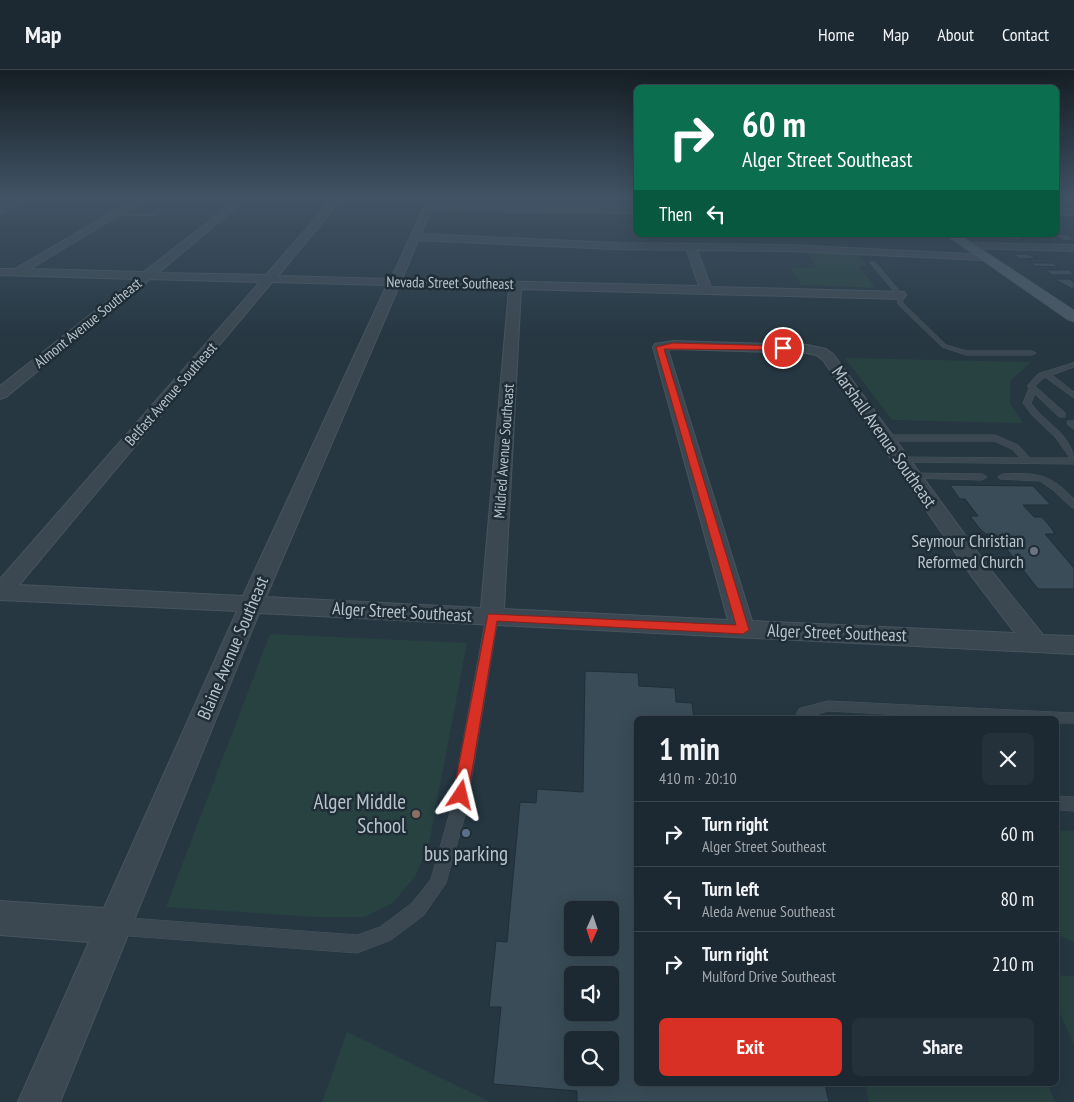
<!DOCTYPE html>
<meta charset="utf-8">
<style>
:root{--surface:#1c2932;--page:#25313a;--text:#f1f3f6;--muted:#a0a6ac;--line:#3a454d;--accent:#d93025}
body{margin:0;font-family:"PT Sans Narrow",sans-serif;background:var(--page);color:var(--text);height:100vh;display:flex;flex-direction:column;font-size:19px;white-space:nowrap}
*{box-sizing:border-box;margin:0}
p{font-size:16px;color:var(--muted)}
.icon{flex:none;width:28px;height:28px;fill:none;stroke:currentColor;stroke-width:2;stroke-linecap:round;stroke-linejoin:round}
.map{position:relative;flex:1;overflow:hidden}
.sheet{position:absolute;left:634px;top:646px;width:425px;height:370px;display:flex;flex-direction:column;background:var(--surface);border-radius:8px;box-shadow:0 5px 20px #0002,0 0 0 1px var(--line)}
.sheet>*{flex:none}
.top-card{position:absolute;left:634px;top:15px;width:425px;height:152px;border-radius:8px;box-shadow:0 5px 20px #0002,0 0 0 1px var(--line);background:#0b6e4f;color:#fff;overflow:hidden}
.needle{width:32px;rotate:183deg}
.tools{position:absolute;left:564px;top:831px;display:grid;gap:10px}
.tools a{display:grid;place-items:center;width:55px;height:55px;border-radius:8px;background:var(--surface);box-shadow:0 5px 20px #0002,0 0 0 1px var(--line);font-size:25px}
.pin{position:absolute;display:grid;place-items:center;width:42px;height:42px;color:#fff;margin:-21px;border:2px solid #fff;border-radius:50%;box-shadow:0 1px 5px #0007}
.me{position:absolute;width:55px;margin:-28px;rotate:10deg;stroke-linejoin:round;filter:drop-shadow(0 0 4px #0008)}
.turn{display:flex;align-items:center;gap:18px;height:105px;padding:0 25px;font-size:22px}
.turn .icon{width:65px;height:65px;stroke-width:2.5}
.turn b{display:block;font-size:35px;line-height:42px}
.then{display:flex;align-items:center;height:48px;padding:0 25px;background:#0003;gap:10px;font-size:19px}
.round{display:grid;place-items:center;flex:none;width:52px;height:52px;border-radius:8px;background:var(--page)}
.headline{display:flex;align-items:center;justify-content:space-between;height:85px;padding:0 25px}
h1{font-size:30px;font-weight:600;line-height:38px}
.primary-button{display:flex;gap:10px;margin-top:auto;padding:10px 25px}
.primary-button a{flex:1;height:58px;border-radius:8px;background:var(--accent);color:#fff;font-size:20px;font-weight:600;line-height:58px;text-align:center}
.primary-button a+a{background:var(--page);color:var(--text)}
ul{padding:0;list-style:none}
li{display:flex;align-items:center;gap:15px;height:65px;padding:0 25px;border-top:1px solid var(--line)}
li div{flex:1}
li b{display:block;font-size:19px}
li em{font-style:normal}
header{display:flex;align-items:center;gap:30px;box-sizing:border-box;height:70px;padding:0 25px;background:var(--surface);border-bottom:1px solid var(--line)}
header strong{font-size:24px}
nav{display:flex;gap:28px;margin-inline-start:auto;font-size:18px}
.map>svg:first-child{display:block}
</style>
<header>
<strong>Map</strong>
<nav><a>Home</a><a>Map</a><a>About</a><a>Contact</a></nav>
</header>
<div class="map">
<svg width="1074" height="1032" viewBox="0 0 1074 1032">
<rect width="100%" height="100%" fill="#263742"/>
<path fill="#284241" d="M808,183L858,184L867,195L858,196L876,218L801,215L791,198H817Z
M845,288L1031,292L1010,311V333L1023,353L892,350Z
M270,564L467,573L429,773L416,805L393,833L364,847H315L166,837Z
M1056,760L1074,761V872L1056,864Z
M1056,905L1074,906V975L1056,934Z
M347,962L488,1031V1032H322Z
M865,1014H1048L1055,1032H869Z"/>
<path fill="#394c57" stroke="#212f39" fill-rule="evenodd" d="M1066,164L1074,169V170L1064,171L1056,165Z
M994,165H1016L1023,170L998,168Z
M1014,184H1027L1038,188L1019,189Z
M1030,193H1053L1059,197L1035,196Z
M1045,200H1070L1074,205H1052Z
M1054,209H1070L1074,212V220Z
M950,415L1033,416L1051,435H1023L1034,447H1042L1052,459L1055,464H1045L1074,498V519H1038L995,464H986L980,459L970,446H978L965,429H960Z
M585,601L638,603L639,616L675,618L676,632L692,633L694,649H636V1014H825L829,1032H577V1021L493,1014L501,937H489L496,871L507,872L520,732L536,733L537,719L583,722ZM572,840H610V878H572ZM572,905H610V942H572ZM572,970H610V1008H572Z"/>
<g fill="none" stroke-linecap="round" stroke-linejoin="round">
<g stroke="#47545e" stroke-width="1">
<path id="lane" d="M112,144H155L157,145L114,146Z
M871,192H875L902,224L903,233L946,275L967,281H1032L1036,283L1032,285H966L942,277L898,234L897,225L871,194Z
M1074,293V297L1052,305L1074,322V328L1045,307L1035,316L1065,343V347H1059L1035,324L1031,333C1046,355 1074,364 1074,394L900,392L896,389L897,387L1020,388L1012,379L994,371H885L881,368L885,365H995L1018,375L1030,388H1070L1056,368L1032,345L1023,333L1029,318L1027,316L1038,304Z
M1068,351H1074V359L1068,355Z
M912,403L982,404L987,407L982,410L909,408V404Z
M1003,404C1039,403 1048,403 1074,429V438L1071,437L1053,420L1040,411L1000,409L998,407Z
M492,543L498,547L466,742L446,813L424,845L391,870L357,883L116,865L110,862L107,856L110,850L116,847L357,865L380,857L412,833L431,809L450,742L486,547Z
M828,631L1074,643V653H1056V649H980L828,641L809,647L808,649H794L799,639Z
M1056,726L1074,727V741L1056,740Z"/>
</g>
<g stroke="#47545e" stroke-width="2">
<path id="street" d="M25,126H36L0,144V138Z
M140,126H150L30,199L144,202L241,126H250L158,203L266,205L335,126H344L278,206L391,209L429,126H437L434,134L636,137V143L431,140L421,164L614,173L790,175L988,185V189L984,190L790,181L697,180L711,217L904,222L906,225L904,228L900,229L521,219L504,539L728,550L653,277L655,274L673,271L807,275L826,279L833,284L989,498L1043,565L1074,566V584L259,543L60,1032H18L89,872L0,865V831L104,838L237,541L0,530V509L260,212L150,209L6,327L0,329V316L136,209L0,205V199H15ZM418,170L614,179L687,180L699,216L402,209ZM272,212L387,215L243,526L19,515ZM399,216L509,219L481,538L266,527ZM673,279L807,283L816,285L823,290L973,508L1015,563L752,551L668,280Z
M1056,139H1074V145H1056Z
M968,173L1074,175V181L964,178V174Z"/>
</g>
<g stroke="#47545e" stroke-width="1">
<path id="secondary" d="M946,165H960L1074,240V252L1068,250Z"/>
</g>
<use href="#lane" fill="#3b4851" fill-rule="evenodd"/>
<use href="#street" fill="#3b4851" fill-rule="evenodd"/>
<use href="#secondary" fill="#495864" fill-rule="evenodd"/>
</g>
<linearGradient id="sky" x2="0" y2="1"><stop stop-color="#151e24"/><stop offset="0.47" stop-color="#415365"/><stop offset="1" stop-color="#415365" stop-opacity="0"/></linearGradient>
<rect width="1074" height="270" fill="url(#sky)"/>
<path fill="#d93025" stroke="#8d1f18" d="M673,273L783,276L787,278L783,280L664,279L749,560L743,564L497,551L468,725L466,729L461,731L455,729L453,725L488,544L736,555L656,277Z"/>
<circle fill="#6b7280" stroke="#1f2d37" stroke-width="2" cx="1034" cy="481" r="5"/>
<circle fill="#8d6e63" stroke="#1f2d37" stroke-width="2" cx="416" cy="744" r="5"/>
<circle fill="#5c6f8a" stroke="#1f2d37" stroke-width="2" cx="466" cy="763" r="5"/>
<g text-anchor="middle" stroke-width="5" stroke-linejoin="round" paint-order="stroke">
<g font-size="15" fill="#b8c3cb" stroke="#1f2d37">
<text transform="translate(450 213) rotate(1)" y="5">Nevada Street Southeast</text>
<text transform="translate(88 253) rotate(-39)" y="5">Almont Avenue Southeast</text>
<text transform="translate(171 324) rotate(-49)" y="5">Belfast Avenue Southeast</text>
<text transform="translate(504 381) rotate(-86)" y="5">Mildred Avenue Southeast</text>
</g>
<g font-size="18" fill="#b8c3cb" stroke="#1f2d37">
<text transform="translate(884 367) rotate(55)" y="6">Marshall Avenue Southeast</text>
<text transform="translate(402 542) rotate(3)" y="6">Alger Street Southeast</text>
<text transform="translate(837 563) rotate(2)" y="6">Alger Street Southeast</text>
<text transform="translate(233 578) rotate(-67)" y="6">Blaine Avenue Southeast</text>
</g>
<g font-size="18" fill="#b8c3cb" stroke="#1f2d37" text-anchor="end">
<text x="1024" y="477">Seymour Christian<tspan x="1024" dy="21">Reformed Church</tspan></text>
</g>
<g font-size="21" fill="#b8c3cb" stroke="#1f2d37" text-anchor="end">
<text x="406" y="739">Alger Middle<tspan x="406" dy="24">School</tspan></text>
<text x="466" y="791" text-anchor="middle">bus parking</text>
</g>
</g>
</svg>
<div class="tools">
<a><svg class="needle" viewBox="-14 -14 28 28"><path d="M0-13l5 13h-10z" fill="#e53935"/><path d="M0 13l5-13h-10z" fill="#a0a6ac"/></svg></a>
<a><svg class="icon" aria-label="sound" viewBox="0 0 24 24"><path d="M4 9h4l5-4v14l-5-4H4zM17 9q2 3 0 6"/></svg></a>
<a><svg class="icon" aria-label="search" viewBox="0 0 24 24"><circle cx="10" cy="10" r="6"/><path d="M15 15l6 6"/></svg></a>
</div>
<div class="pin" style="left:783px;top:278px;background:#d93025"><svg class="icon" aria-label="arrive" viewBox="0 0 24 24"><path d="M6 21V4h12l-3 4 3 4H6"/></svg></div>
<svg class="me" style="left:461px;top:725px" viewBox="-20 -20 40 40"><path d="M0-17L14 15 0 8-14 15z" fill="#d93025" stroke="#fff" stroke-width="4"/></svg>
<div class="top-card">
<div class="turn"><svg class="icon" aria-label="right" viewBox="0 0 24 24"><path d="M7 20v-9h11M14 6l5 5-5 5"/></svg><div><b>60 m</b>Alger Street Southeast</div></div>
<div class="then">Then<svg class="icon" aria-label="left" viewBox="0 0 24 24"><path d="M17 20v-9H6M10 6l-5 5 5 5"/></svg></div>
</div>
<section class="sheet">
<div class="headline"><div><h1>1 min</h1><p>410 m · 20:10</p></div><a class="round"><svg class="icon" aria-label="close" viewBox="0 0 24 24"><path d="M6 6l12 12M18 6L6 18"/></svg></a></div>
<ul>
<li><svg class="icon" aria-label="right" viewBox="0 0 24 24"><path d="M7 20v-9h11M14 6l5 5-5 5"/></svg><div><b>Turn right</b><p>Alger Street Southeast</p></div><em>60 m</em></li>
<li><svg class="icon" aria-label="left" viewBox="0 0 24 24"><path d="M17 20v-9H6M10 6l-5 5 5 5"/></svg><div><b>Turn left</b><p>Aleda Avenue Southeast</p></div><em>80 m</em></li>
<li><svg class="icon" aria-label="right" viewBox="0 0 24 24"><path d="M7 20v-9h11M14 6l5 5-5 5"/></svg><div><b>Turn right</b><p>Mulford Drive Southeast</p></div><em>210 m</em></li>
</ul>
<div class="primary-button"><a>Exit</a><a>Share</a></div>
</section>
</div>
